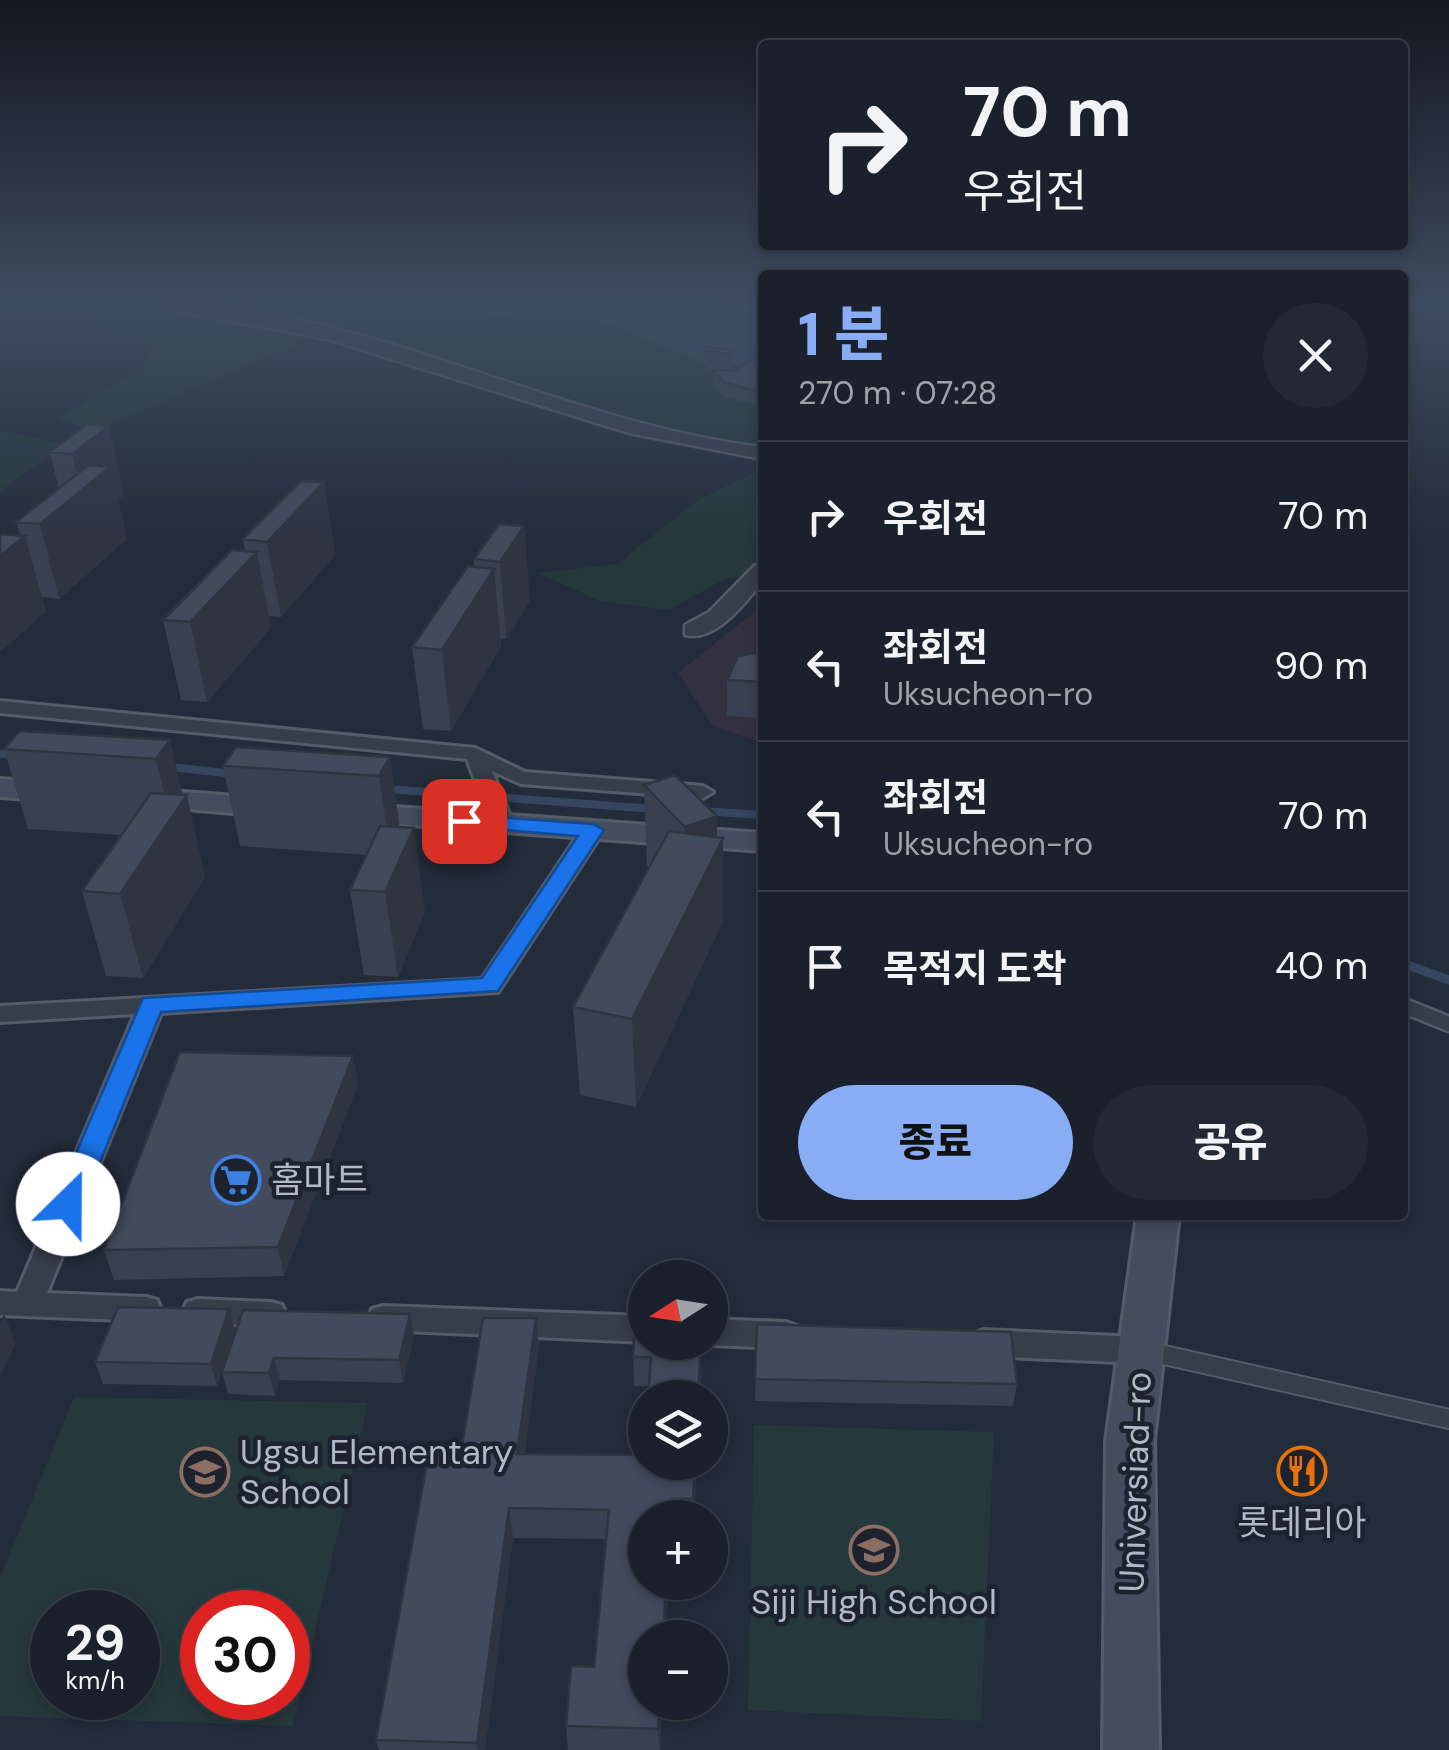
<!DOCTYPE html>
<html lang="ko">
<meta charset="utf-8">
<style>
:root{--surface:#1a212c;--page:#232934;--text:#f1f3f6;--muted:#9fa3a9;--line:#383e48;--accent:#88adf5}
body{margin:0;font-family:"DM Sans","Noto Sans KR",sans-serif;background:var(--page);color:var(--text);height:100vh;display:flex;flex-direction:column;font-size:38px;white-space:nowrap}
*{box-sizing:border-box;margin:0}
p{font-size:32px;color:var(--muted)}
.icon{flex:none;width:55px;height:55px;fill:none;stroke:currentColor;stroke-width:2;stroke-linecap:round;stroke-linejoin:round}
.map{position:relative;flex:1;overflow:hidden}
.details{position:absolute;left:758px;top:270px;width:650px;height:950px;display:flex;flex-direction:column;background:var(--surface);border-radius:10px;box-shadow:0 5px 15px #0003,0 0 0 2px var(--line)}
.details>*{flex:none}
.guide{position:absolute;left:758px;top:40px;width:650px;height:210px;border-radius:10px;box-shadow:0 5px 15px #0003,0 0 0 2px var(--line);background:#1a212c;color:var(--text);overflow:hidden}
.needle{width:65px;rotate:258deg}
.tools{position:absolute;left:628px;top:1260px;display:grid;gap:20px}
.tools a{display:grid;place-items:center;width:100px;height:100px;border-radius:50%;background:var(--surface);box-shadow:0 5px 15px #0003,0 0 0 2px var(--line);font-size:50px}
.speed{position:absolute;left:30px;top:1590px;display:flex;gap:20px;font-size:50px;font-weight:700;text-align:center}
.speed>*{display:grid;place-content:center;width:130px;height:130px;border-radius:50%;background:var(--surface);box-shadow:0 5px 15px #0003,0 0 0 2px var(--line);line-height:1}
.speed small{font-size:25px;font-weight:400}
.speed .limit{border:15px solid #d22;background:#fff;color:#111}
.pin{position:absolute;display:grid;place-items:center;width:85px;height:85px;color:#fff;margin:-42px;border-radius:20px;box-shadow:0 5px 15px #0006}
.me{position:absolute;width:110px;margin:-55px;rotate:23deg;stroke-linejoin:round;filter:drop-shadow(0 0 8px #0008)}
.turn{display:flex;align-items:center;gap:35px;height:210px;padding:0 40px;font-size:45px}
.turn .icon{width:130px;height:130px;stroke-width:2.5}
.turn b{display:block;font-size:70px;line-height:85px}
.round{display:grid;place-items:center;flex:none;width:105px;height:105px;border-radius:52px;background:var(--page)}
.headline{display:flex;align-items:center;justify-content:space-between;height:170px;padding:0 40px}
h1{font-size:60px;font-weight:800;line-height:75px;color:var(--accent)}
.button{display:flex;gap:20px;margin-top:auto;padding:20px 40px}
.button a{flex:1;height:115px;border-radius:60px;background:var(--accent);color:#111;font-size:40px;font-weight:800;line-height:115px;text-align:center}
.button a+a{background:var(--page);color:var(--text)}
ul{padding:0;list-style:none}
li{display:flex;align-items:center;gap:30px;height:150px;padding:0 40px;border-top:2px solid var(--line)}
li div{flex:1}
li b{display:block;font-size:38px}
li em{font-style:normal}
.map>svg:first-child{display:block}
</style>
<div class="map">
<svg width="1449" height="1750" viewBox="0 0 1449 1750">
<rect width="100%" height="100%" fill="#232c3a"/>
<path fill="#33313f" d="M762,606V743L713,726L678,673Z"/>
<path fill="#25383b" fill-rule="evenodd" d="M284,303H762V453L723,449L261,317Z
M146,308L317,336L91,432L59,418L142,368L153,348L108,329L102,319L117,310Z
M0,430L64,444L0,492Z
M762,469V575L727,578L668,610L600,601L538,573L617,564L698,500Z
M74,1397L368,1403L293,1726L0,1716V1578ZM138,1612V1698H52V1612ZM202,1612H288V1698H202Z
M754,1425L994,1432L981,1721L748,1710Z"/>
<path fill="#364661" d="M371,303H762V367L708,365L602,321L534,319Z"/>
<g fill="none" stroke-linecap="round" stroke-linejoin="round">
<path stroke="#364661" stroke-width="8" d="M0,754L15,755
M169,767L235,774
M388,789L653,809
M702,811L762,815"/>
<path stroke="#364661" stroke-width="9" d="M1402,963L1449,980"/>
<g stroke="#545c68" stroke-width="19">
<path id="service-far1" d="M1402,1005L1449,1024"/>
</g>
<g stroke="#545c68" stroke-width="22">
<path id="service" d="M1151,1352L1449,1419"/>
</g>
<g stroke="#545c68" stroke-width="6">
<path id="minor" d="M0,701L475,748L525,772L703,786L713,792L703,798L521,784L492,771L513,824L502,830L491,824L467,759L0,713Z
M593,824L604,830L498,992L161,1013L47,1293L146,1297L157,1300L161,1309L157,1318L146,1321L0,1315V1291L17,1292L135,1014L0,1022V1006L482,979L585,825Z
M198,1299L271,1302L282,1305L286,1314L282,1323L271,1326L198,1323L187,1320L183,1311L187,1302Z
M383,1306L645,1316V1342L383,1330L372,1327L368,1318L372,1309Z
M710,1319L786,1322L797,1326L802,1335L797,1344L786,1348L710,1345L704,1342H710Z
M983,1330L1140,1337L1151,1341L1156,1350L1151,1359L1140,1363L983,1356L972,1352L967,1343L972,1334Z"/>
</g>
<g stroke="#545c68" stroke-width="5">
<path id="tertiary" d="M135,303C352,296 550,422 762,447V459L629,433L327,339Z
M762,564V583C744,603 716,643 685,635V625L709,612L754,566Z"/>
</g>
<g stroke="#545c68" stroke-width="6">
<path id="secondary" d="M0,779L60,783L75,792L60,801L0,797Z
M144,789L274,799L289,808L274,817L133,804L129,798Z
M353,804L762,833V851L342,820L338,813Z
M1137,1215H1179L1154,1441L1159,1750H1103L1106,1441Z"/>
</g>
<use href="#service-far1" stroke="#363e4a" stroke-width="14"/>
<use href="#service" stroke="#363e4a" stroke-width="18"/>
<use href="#minor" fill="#363e4a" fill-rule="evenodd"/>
<use href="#tertiary" fill="#363e4a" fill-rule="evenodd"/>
<use href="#secondary" fill="#444d5d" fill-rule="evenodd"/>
</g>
<path fill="#39404f" d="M732,350V370H738L762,360V404H753L724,397L713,384V370H706V351Z
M87,424L124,495L118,500L127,539L59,599L42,597L46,612L16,522L59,489L50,452Z
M324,482L335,555L281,617L269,616L271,628L207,702L181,700L163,620L245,551L243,539Z
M524,526L530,601L506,639L501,638V646L451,731L423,729L412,647L474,567V559Z
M762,635V718L727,716V680L755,653Z
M170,740L182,795L205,877L143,978L106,976L82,891L121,835L28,829L4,749Z
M390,757L399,827L425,911L398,977L364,975L350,890L366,855L240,846L223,766Z
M644,785L717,837L723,921L636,1107L580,1095L573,1007L649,868L647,866Z
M353,1056L358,1084L284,1276L114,1280L104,1250Z
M229,1309L235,1331L410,1314L414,1336L403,1383L280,1380L275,1396L228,1394L222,1372L217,1386L103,1384L95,1362Z
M536,1318L539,1347L524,1454L643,1455L645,1462H697L694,1518H645V1702H662L660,1750H568L566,1726L594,1667L607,1539L513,1538L485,1750H379L376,1740L461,1452Z
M757,1324L1017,1384L1013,1406L755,1401Z
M645,1342L701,1372L700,1398H648V1386H634L633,1357Z"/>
<path fill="#2e3440" d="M109,426L124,495L118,500L127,539L59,599L40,524L81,491L72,454Z
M324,482L335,555L281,617L267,542Z
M524,526L530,601L506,639L500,562Z
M25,536L46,612L0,652V556Z
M257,552L271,628L207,702L190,622Z
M494,569L501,646L451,731L442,650Z
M170,740L184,800L187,795L205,877L143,978L120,894L170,819L156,759Z
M390,757L401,837L391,857L379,776Z
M717,816V850L723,838V921L636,1107L632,1019L687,909L685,827Z
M414,828L425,911L398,977L385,892Z
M353,1056L358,1084L284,1276L278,1247Z
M229,1309L235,1331L217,1386L211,1364Z
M4,1314L16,1343L0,1377V1323Z
M410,1314L414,1336L403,1383L399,1360Z
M536,1318L539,1347L521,1483L517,1454Z
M701,1342L700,1398H698Z
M274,1358L280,1380L275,1396L269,1373Z
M695,1462H697L693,1518V1499Z
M509,1508L513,1538L485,1750H478L477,1743Z
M666,1582H669L666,1638H663Z
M660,1702H662L659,1750L658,1729Z"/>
<path fill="#424b5c" stroke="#2e3440" stroke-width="2.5" d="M706,347L732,350V354L706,351Z
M749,360H762V390H753L724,382L713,370H738Z
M87,424L109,426L72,454L50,452Z
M89,465L110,467L40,524L16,522Z
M301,481L324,482L267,542L243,539Z
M499,524L524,526L500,562L474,559Z
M2,534L25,536L0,556V535Z
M232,550L257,552L190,622L163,620Z
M468,566L494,569L442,650L412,647Z
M759,635H762V682L727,680L738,656L755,653Z
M20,731L170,740L156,759L4,749Z
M236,747L390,757L379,776L223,766Z
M675,775L717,816L685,827L644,785Z
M151,793L187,795L120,894L82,891Z
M380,826L414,828L385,892L350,890Z
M669,831L723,838L632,1019L573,1007Z
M180,1052L353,1056L278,1247L104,1250Z
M118,1307L229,1309L211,1364L95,1362Z
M243,1310L410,1314L399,1360L274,1358L269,1373L222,1372Z
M483,1318H536L517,1454L643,1455L645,1429V1462H695L693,1499H671L670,1518H645V1582H666L663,1638H645V1702H660L658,1729L566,1726L571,1666L594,1667L609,1510L509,1508L477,1743L376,1740L429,1452H461Z
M757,1324L1011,1332L1017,1384L755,1379Z
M635,1325H645V1342H701L698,1398H648L651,1357H633Z"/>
<linearGradient id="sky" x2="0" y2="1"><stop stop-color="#131820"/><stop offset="0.55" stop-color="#3f4b60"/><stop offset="1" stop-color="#3f4b60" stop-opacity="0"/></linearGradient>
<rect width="1449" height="548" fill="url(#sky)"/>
<path fill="#1a73e8" stroke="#114b97" stroke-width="2.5" d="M464,815L593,824L604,830L498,991L161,1012L83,1204L79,1212H58L54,1204L143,998L482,978L578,836L456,826V817Z"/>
<defs>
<g id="supermarket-ring" transform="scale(2.5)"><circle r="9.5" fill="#1c232f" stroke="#3f7fe0" stroke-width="1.5"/><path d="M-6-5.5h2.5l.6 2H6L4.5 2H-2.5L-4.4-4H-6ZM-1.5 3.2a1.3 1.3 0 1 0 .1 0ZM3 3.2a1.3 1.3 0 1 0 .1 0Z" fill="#3f7fe0"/></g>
<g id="restaurant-ring" transform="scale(2.5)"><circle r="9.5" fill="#1c232f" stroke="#e8710a" stroke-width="1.5"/><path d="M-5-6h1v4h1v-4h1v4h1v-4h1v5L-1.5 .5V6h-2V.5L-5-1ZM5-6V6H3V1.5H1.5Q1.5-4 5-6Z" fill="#e8710a"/></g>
<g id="school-ring" transform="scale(2.5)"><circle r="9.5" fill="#1c232f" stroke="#8d6e63" stroke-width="1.5"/><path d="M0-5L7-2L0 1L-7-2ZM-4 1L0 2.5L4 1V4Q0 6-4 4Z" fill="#8d6e63"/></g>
</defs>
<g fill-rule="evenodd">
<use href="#supermarket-ring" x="236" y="1180"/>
<use href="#restaurant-ring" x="1302" y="1471"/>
<use href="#school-ring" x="205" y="1472"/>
<use href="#school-ring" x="874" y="1550"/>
</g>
<g text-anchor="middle" stroke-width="9" stroke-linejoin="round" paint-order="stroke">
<g font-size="35" fill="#b1b9c6" stroke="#1c232f" text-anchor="start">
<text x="271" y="1192">홈마트</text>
<text x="240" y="1464">Ugsu Elementary<tspan x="240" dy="40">School</tspan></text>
<text x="1302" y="1535" text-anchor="middle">롯데리아</text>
<text x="874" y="1614" text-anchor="middle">Siji High School</text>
</g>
<g font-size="35" fill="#b1b9c6" stroke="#1c232f">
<text transform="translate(1135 1482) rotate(-88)" y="12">Universiad-ro</text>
</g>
</g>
</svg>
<div class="tools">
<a><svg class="needle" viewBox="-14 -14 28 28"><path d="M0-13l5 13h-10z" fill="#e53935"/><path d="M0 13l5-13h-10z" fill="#9fa3a9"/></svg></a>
<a><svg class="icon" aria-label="layers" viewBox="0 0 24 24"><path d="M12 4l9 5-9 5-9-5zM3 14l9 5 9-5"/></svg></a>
<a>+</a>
<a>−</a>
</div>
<div class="speed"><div>29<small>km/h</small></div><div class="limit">30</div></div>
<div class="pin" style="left:464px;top:821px;background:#d93025"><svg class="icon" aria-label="arrive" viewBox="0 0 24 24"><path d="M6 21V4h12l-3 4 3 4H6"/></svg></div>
<svg class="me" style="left:68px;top:1204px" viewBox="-20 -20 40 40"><circle r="19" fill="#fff"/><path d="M0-13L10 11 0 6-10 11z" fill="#1a73e8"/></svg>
<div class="guide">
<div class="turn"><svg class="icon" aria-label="right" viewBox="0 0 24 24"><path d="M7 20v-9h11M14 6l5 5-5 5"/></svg><div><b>70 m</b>우회전</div></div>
</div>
<section class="details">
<div class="headline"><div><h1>1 분</h1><p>270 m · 07:28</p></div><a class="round"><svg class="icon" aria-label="close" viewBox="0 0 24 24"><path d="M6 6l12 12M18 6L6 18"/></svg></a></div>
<ul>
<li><svg class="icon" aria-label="right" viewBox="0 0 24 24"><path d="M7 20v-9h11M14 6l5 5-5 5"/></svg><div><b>우회전</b></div><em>70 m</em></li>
<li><svg class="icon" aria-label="left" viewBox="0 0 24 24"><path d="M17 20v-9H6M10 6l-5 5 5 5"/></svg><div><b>좌회전</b><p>Uksucheon-ro</p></div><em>90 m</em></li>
<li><svg class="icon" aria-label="left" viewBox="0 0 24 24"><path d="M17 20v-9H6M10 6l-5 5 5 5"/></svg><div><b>좌회전</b><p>Uksucheon-ro</p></div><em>70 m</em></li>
<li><svg class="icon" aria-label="arrive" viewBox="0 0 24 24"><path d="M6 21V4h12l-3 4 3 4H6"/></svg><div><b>목적지 도착</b></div><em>40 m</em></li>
</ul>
<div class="button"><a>종료</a><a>공유</a></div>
</section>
</div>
